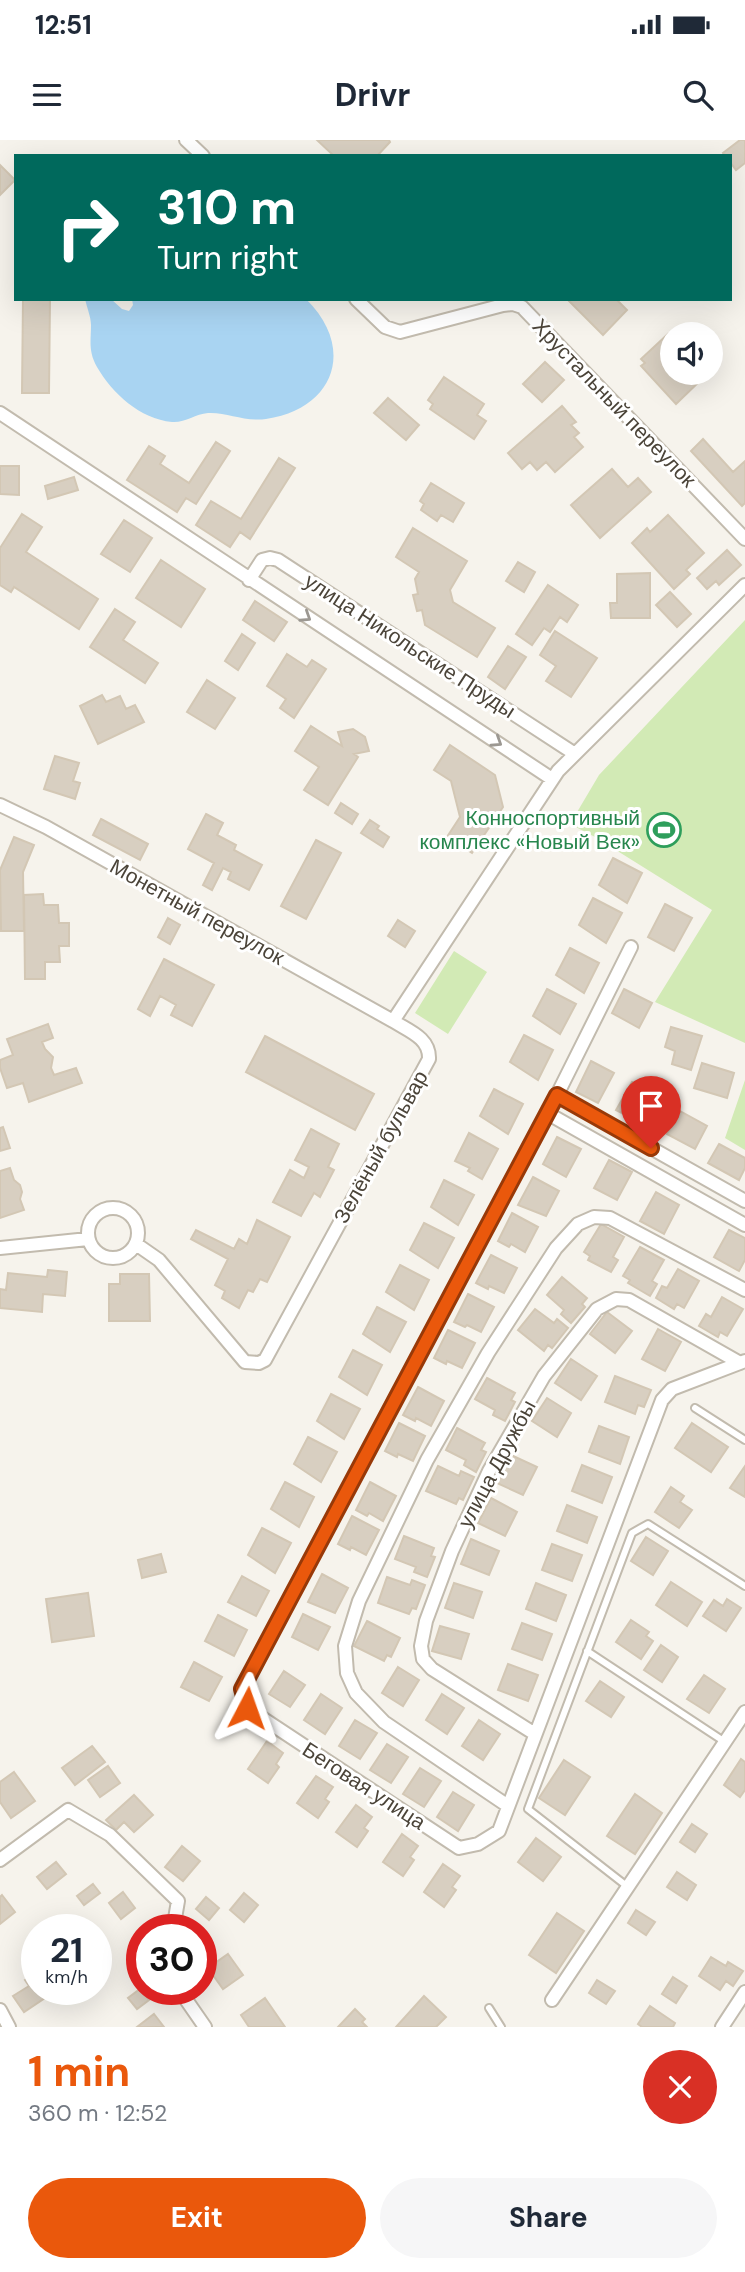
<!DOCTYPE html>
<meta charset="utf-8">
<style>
:root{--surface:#fff;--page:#f6f6f7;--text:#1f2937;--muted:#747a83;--accent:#ea580c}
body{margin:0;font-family:"DM Sans",sans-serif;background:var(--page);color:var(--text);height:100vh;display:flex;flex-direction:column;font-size:26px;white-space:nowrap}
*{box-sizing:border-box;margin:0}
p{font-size:23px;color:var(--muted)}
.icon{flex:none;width:38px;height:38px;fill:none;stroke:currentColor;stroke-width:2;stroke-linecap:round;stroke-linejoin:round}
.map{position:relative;height:1887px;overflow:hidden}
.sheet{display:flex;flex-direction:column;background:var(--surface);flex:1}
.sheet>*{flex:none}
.hud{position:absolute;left:14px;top:14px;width:718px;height:147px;border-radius:0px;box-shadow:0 7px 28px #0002;background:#00695c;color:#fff;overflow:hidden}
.buttons{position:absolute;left:660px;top:182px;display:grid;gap:14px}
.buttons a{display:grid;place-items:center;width:63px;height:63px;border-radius:50%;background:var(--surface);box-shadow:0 7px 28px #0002;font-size:35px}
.speed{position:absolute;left:21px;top:1774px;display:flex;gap:14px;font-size:35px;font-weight:700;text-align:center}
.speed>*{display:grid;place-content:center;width:91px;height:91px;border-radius:50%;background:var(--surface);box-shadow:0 7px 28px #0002;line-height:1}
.speed small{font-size:18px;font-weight:400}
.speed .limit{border:10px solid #d22;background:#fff;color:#111}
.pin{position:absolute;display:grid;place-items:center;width:60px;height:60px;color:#fff;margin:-72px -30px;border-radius:50% 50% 50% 0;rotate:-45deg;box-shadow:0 0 7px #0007}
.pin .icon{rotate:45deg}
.me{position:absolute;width:77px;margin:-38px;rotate:4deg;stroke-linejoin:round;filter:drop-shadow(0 0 5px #0008)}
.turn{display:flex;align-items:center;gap:24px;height:147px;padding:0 28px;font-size:32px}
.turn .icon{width:91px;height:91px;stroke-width:2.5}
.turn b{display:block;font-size:49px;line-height:60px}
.round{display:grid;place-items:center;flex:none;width:74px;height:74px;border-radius:37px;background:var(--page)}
.overview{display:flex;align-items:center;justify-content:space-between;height:119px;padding:0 28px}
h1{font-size:42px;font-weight:700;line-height:52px;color:var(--accent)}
.action{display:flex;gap:14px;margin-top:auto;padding:14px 28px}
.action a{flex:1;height:80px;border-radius:42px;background:var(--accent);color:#fff;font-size:28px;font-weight:700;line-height:80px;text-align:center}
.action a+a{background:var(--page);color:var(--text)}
.status{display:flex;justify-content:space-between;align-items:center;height:49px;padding:0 35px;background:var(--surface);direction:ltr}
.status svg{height:19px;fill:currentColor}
header{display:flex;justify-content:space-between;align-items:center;height:91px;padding:0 28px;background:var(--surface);font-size:32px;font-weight:700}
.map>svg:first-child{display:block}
</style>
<div class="status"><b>12:51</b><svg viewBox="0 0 49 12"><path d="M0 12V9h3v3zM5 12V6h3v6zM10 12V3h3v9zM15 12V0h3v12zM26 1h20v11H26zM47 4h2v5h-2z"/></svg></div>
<header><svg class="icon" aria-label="menu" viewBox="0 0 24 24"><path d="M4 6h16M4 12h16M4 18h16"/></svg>Drivr<svg class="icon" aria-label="search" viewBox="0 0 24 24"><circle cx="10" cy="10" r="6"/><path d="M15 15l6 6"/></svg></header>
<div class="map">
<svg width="745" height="1887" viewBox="0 0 745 1887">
<rect width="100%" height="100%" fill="#f6f3ec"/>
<path fill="#d2eab5" d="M745,480V903L655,862L712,770L595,697L570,684L599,635Z
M454,811L487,832L448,894L415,873Z
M745,940V1010L725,998Z"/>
<path fill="#a9d4f2" d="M85,159H111L122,169L129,171L133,165L132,159H306C356,208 335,269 266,279C245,282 227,272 208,273C195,274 185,283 172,282C140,279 112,253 97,227C88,211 91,201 91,185C91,177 87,168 85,159Z"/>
<path fill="#d8cfc1" stroke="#d3c7b4" stroke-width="2" d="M317,0H389L390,2L377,16H334Z
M740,0H745V23L736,30L730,22V16H725L723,13Z
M0,25L15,40L0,55Z
M23,159H50L49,253H22Z
M567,159H616L627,170L603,195Z
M670,192L672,195V233H700L704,237L676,264L641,226L645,223L641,219Z
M545,222L564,240L542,262L523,244Z
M444,237L484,264L477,275L486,281L474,299L430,269L433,264L428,260Z
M388,258L419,285L406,300L374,273Z
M562,266L576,282L571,285L579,293L574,297L583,307L555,332L546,322L537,330L530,322L522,329L508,313Z
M703,299L733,332L745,321V363L742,366L691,311Z
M216,302L230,311L196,364L186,358L177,372L127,340L149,306L165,316L160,324L189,343Z
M279,318L295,328L250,399L240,392L230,407L196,385L211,361L241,379Z
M0,326H19V355L0,354Z
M612,329L628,347L638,338L651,352L600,398L571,365Z
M74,337L78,350L48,359L45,346Z
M431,343L464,363L453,382L441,375L437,381L421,370L424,364L420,361Z
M22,374L42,387L26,412L98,459L79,489L14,447L11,452L0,445V408Z
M668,375L704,413L686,430L690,434L674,449L632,403L647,388L650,392Z
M124,380L152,398L130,432L101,414Z
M413,388L467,421L450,450L453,462L495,488L477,517L425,485L422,470L417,471L413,455L418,454L415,439L419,432L396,417Z
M727,410L741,425L719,445L716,441L707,449L697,438Z
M161,420L205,449L181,487L136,458Z
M518,422L535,432L524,452L506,441Z
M650,433V478H611L610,463H617V434Z
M548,445L578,465L567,482L560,477L550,492L544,488L532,505L516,494Z
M670,452L691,474L677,487L656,465Z
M255,461L287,482L274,501L243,480Z
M115,469L135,482L123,500L158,523L145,543L90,507Z
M555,491L597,518L571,557L546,541L556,526L540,515Z
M242,494L255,503L238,530L225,521Z
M508,506L526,517L505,549L488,537Z
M287,514L307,527L312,520L326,529L294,578L280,568L286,559L267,546Z
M207,540L235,558L215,589L187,572Z
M102,555L106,562L120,556L126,569L135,565L144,582L98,604L80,566Z
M311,586L342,606L338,592L353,589L365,597L369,611L354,614L358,617L328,665L304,650L319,627L295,611Z
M450,605L495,635L503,667L472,713L447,697L460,677L451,641L434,630Z
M55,616L79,623L73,641L80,643L75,659L44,649Z
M341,663L358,674L352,684L335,673Z
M206,674L223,683L217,695L236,705L234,710L262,725L249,750L228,739L231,732L223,728L212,750L203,745L214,723L188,709Z
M101,679L148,704L140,720L93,695Z
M370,680L379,686L377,689L389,697L383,707L361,693Z
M14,697L34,705L23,732L24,791H1L0,730Z
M316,700L341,713L306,779L281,766Z
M613,718L642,733L627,763L599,745Z
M43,754L44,765H58L59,783H69V806H59L60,822H45V839H25L24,755Z
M593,758L622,773L606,803L579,785Z
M665,764L692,778L674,811L648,797Z
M168,778L180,785L170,804L158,797Z
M398,780L415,791L405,807L388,796Z
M570,808L599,823L584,853L556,835Z
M164,819L214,845L192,886L171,875L176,865L160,856L150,876L138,869Z
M547,849L576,864L560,894L533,876Z
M624,849L652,863L639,888L612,873Z
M48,884L53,898L42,902L45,909L53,917L51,928L54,935L76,928L82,943L29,962L23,943L7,948L0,928V920L13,915L7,899Z
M671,887L702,896L691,930L672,924L675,911L665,907Z
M524,895L553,910L538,940L510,922Z
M265,896L374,954L355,990L246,932Z
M591,921L614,933L598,963L576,952Z
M702,923L734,933L727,958L694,948Z
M632,942L652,953L637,981L616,970Z
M494,949L523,964L508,994L480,976Z
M680,971L707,986L695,1009L667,994Z
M3,987L10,1008L0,1011V988Z
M311,989L339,1004L328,1027L334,1030L320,1057L314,1053L301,1076L273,1062L290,1030L304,1038L309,1027L295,1020Z
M469,993L498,1009L482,1039L468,1031L470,1028L455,1021Z
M557,997L581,1009L566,1037L543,1024Z
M719,1004L745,1018V1028L739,1040L708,1023Z
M609,1020L632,1032L617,1060L594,1048Z
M10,1028L14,1040L20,1045L22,1052L20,1059L24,1070L0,1078V1031Z
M533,1037L559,1051L546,1076L518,1065Z
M444,1040L474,1055L458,1085L431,1067Z
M656,1052L679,1065L664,1094L640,1081Z
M512,1073L538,1087L525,1112L511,1104L509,1107L498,1101Z
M257,1080L290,1097L267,1142L260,1139L253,1152L248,1150L239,1168L222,1158L225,1151L215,1145L228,1119L191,1099L196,1090L234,1109L239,1099L247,1104Z
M424,1083L454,1098L438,1128L410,1110Z
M601,1084L624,1097L613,1117L618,1120L611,1132L588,1120L590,1116L584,1112Z
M729,1090L745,1098V1120L739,1131L714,1117Z
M640,1107L664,1120L652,1141L657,1144L650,1156L628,1143L630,1140L623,1136Z
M491,1115L517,1128L504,1153L489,1146L488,1149L476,1143Z
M400,1125L429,1140L414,1170L386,1152Z
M678,1129L699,1141L684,1168L677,1164L674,1169L656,1158L662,1146L667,1148Z
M48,1130L67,1132L65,1156L43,1154L42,1172L0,1168V1149L6,1150L8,1133L47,1137Z
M120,1134H149L150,1181H109V1144H120Z
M562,1137L587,1158L582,1164L585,1167L571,1183L561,1174L564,1170L547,1155Z
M468,1154L494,1167L481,1192L467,1185L465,1187L454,1182Z
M722,1157L743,1169L727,1196L720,1192L718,1197L699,1186L706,1174L711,1177Z
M377,1167L406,1182L390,1212L363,1194Z
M535,1169L554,1183L557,1179L568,1188L552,1208L548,1205L544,1211L518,1190Z
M607,1172L632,1191L615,1213L590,1194Z
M658,1189L681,1202L665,1231L642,1219Z
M448,1190L475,1203L462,1228L447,1221L446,1224L434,1218Z
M353,1210L382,1225L367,1255L339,1237Z
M571,1219L597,1236L581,1260L555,1243Z
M615,1236L651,1250L644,1267L638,1265L635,1274L605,1262Z
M487,1238L515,1253L511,1260L515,1262L505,1281L493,1275L495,1270L475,1259Z
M418,1247L444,1261L431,1286L416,1278L415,1281L403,1275Z
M331,1254L360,1269L344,1299L317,1281Z
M547,1258L571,1273L557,1297L532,1281Z
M399,1283L425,1296L413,1321L398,1314L397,1317L385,1311Z
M692,1283L728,1307L711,1332L675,1308Z
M599,1286L629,1297L620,1324L589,1312Z
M457,1288L485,1303L481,1310L486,1312L476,1332L464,1325L466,1320L446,1310Z
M308,1297L337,1312L321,1342L294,1324Z
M511,1315L537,1327L523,1355L497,1343Z
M582,1325L612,1337L602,1363L572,1351Z
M438,1326L459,1336L461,1331L474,1337L463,1360L459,1358L456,1364L426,1351Z
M745,1326V1357L730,1348Z
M285,1342L314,1357L299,1387L271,1369Z
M370,1342L396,1356L383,1381L369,1373L367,1376L356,1370Z
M671,1347L684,1356L680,1362L692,1370L679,1388L655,1372Z
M491,1358L517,1372L505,1396L478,1383Z
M567,1365L597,1377L587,1403L557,1391Z
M352,1376L379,1390L366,1415L351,1407L350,1410L338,1404Z
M262,1388L291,1403L275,1433L248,1415Z
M404,1396L434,1408L431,1416L435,1417L427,1437L414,1432L416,1427L395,1419Z
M646,1397L668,1411L653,1435L631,1421Z
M471,1399L499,1411L489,1435L461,1424Z
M552,1404L582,1415L572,1441L542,1430Z
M161,1414L166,1432L142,1438L138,1420Z
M322,1434L348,1448L335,1473L308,1462Z
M242,1436L269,1451L256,1476L228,1462Z
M387,1437L410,1445L412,1440L425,1445L416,1469L412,1468L409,1474L378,1463Z
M671,1442L702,1462L687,1486L656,1465Z
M454,1443L482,1452L473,1478L445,1468Z
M536,1443L566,1455L556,1481L526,1469Z
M88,1453L94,1496L52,1502L46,1459Z
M727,1459L741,1468L726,1491L703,1476L714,1460L723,1466Z
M303,1474L330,1487L318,1510L292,1497Z
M218,1475L247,1490L234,1516L205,1501Z
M631,1480L649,1492L646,1496L653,1501L641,1519L616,1502Z
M367,1481L400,1498L391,1517L387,1515L384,1521L354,1506Z
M522,1483L552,1494L542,1520L512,1509Z
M440,1486L469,1494L461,1519L432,1511Z
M661,1505L678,1517L662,1542L644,1530Z
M194,1522L222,1537L209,1561L181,1547Z
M508,1524L538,1535L528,1561L498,1550Z
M398,1527L419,1540L403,1566L382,1553Z
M284,1531L305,1545L290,1567L269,1554Z
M704,1535L725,1549L709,1573L687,1559Z
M600,1541L624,1557L611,1577L586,1561Z
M321,1554L342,1568L325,1594L304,1580Z
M442,1554L464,1568L447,1594L426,1580Z
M355,1580L377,1593L360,1619L339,1606Z
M479,1580L500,1594L483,1620L462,1606Z
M267,1601L283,1613L276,1624L279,1627L268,1643L248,1629Z
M387,1604L408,1617L391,1643L370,1630Z
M92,1606L105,1622L75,1645L62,1628Z
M741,1619L745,1622V1650L740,1657L724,1645Z
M564,1620L590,1637L565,1675L539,1658Z
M108,1626L120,1643L100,1657L88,1640Z
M420,1628L441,1641L424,1667L403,1654Z
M14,1632L35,1661L11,1678L0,1662V1642Z
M316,1636L333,1647L325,1659L329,1662L318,1678L297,1663Z
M453,1652L474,1665L458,1691L437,1677Z
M635,1654L662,1673L635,1714L607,1696Z
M134,1655L153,1675L134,1692L124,1682L116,1690L106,1680Z
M356,1665L372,1677L364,1688L368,1691L357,1707L336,1692Z
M692,1684L707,1694L695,1712L680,1702Z
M402,1694L418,1706L410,1717L414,1720L403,1736L383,1722Z
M536,1698L561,1717L543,1741L518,1722Z
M182,1706L200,1721L183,1741L165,1727Z
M56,1722L66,1734L47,1749L37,1737Z
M443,1724L460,1736L452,1747L456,1750L444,1767L424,1752Z
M677,1732L696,1745L687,1760L667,1747Z
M93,1744L100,1753L84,1765L77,1756Z
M123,1752L135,1768L121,1779L109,1763Z
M244,1753L258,1765L244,1782L230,1770Z
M2,1755L15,1772L0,1784V1757Z
M206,1757L219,1768L209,1780L196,1769Z
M636,1770L655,1782L646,1795L628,1783Z
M557,1773L584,1791L556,1833L529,1815Z
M37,1804V1829L35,1830L24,1815Z
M228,1814L243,1835L223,1849L208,1828Z
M711,1817L726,1826L728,1822L743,1831L733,1846L726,1841L720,1850L699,1836Z
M37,1832V1850H48L51,1854L24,1872L13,1856L29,1846L25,1840Z
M673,1837L687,1846L676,1863L662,1854Z
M597,1840L615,1851L606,1864L589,1853Z
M140,1849L149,1860L137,1869L128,1858Z
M424,1856L446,1877L436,1887H396Z
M265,1858L285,1887H249L241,1875Z
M650,1866L675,1883L673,1887H642L638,1884Z
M355,1869L365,1879L362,1882L367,1887H338Z
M154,1874L164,1887H137Z"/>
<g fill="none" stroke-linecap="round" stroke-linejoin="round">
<g stroke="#c2bbae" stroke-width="10">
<path id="service" d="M695,1268L745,1300
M587,1511L725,1602
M628,1747L528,1669L632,1393L648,1384L745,1446
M489,1868L501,1887"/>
</g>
<g stroke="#c2bbae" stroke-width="16">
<path id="minor" d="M186,0L203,16
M356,159L385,187L400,192L503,165L513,164L522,167L745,399
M0,273L552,639
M249,440L262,420L270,418L278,420L575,614
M0,665L46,687L393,881
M631,807L557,955L242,1549L247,1568L459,1708L478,1704L499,1691L662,1260L672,1249L745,1221
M557,955L745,1061
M547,973L745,1085
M88 1093a25 25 0 1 1 50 0a25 25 0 1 1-50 0Z
M136,1104L159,1120L245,1222L259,1223L265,1220L429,919C430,898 409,891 393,881L558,631L745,445
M0,1108L88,1099
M535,1594L432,1529L423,1519L421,1506L426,1481L452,1411L489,1331L544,1236L597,1169L616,1159L629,1160L740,1223
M508,1666L384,1582L356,1553L347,1533L345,1506L359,1461L427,1320L488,1213L556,1108L578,1084L594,1077L610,1078L745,1150
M0,1720L68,1670L110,1695L178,1761L173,1790
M184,1850L187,1861L205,1887
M552,1860L745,1572
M0,1870L9,1887
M722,1887L745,1852"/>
</g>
<use href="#service" stroke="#fff" stroke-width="6"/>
<use href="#minor" stroke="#fff" stroke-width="12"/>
</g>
<defs><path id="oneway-chevron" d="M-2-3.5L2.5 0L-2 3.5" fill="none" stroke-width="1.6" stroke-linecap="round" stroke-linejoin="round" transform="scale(1.75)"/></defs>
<g stroke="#9c9892">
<use href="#oneway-chevron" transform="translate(306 477) rotate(33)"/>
<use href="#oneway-chevron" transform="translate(497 602) rotate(33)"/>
</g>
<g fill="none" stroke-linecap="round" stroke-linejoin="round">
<g stroke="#983908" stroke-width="18">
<path id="route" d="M247,1568L242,1549L557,955L651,1008"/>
</g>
<use href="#route" stroke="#ea580c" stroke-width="12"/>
</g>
<defs>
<g id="stadium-ring" transform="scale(1.75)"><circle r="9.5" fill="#fff" stroke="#2e9e5b" stroke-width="1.5"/><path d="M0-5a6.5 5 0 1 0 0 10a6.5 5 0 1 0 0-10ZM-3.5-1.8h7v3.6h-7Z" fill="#2e9e5b"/></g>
</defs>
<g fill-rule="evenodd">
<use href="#stadium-ring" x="664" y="690"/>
</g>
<g text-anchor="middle" stroke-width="6" stroke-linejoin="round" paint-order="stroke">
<g font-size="21" fill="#4b4439" stroke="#fff">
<text transform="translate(614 263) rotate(46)" y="7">Хрустальный переулок</text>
<text transform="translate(410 506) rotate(33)" y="7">улица Никольские Пруды</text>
<text transform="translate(197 772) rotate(29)" y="7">Монетный переулок</text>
<text transform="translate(381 1007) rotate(-61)" y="7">Зелёный бульвар</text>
<text transform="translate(497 1324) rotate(-62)" y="7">улица Дружбы</text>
<text transform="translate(364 1646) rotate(33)" y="7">Беговая улица</text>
</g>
<g font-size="21" fill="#27864d" stroke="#fff" text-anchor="end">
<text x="640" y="685">Конноспортивный<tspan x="640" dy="24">комплекс «Новый Век»</tspan></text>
</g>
</g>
</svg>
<div class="buttons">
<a><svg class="icon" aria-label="sound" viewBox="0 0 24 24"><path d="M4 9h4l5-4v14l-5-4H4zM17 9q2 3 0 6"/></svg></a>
</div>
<div class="speed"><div>21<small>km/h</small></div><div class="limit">30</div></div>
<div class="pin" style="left:651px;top:1008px;background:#d93025"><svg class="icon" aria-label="arrive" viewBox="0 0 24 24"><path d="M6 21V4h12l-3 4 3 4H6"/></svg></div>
<svg class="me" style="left:247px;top:1568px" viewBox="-20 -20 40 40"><path d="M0-17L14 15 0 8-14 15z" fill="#ea580c" stroke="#fff" stroke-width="4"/></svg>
<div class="hud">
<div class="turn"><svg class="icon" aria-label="right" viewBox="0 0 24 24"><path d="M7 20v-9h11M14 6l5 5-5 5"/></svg><div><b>310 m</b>Turn right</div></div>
</div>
</div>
<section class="sheet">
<div class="overview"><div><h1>1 min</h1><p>360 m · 12:52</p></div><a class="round" style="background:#d93025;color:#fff"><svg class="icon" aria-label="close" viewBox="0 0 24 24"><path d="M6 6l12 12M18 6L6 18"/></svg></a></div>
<div class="action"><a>Exit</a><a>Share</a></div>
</section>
